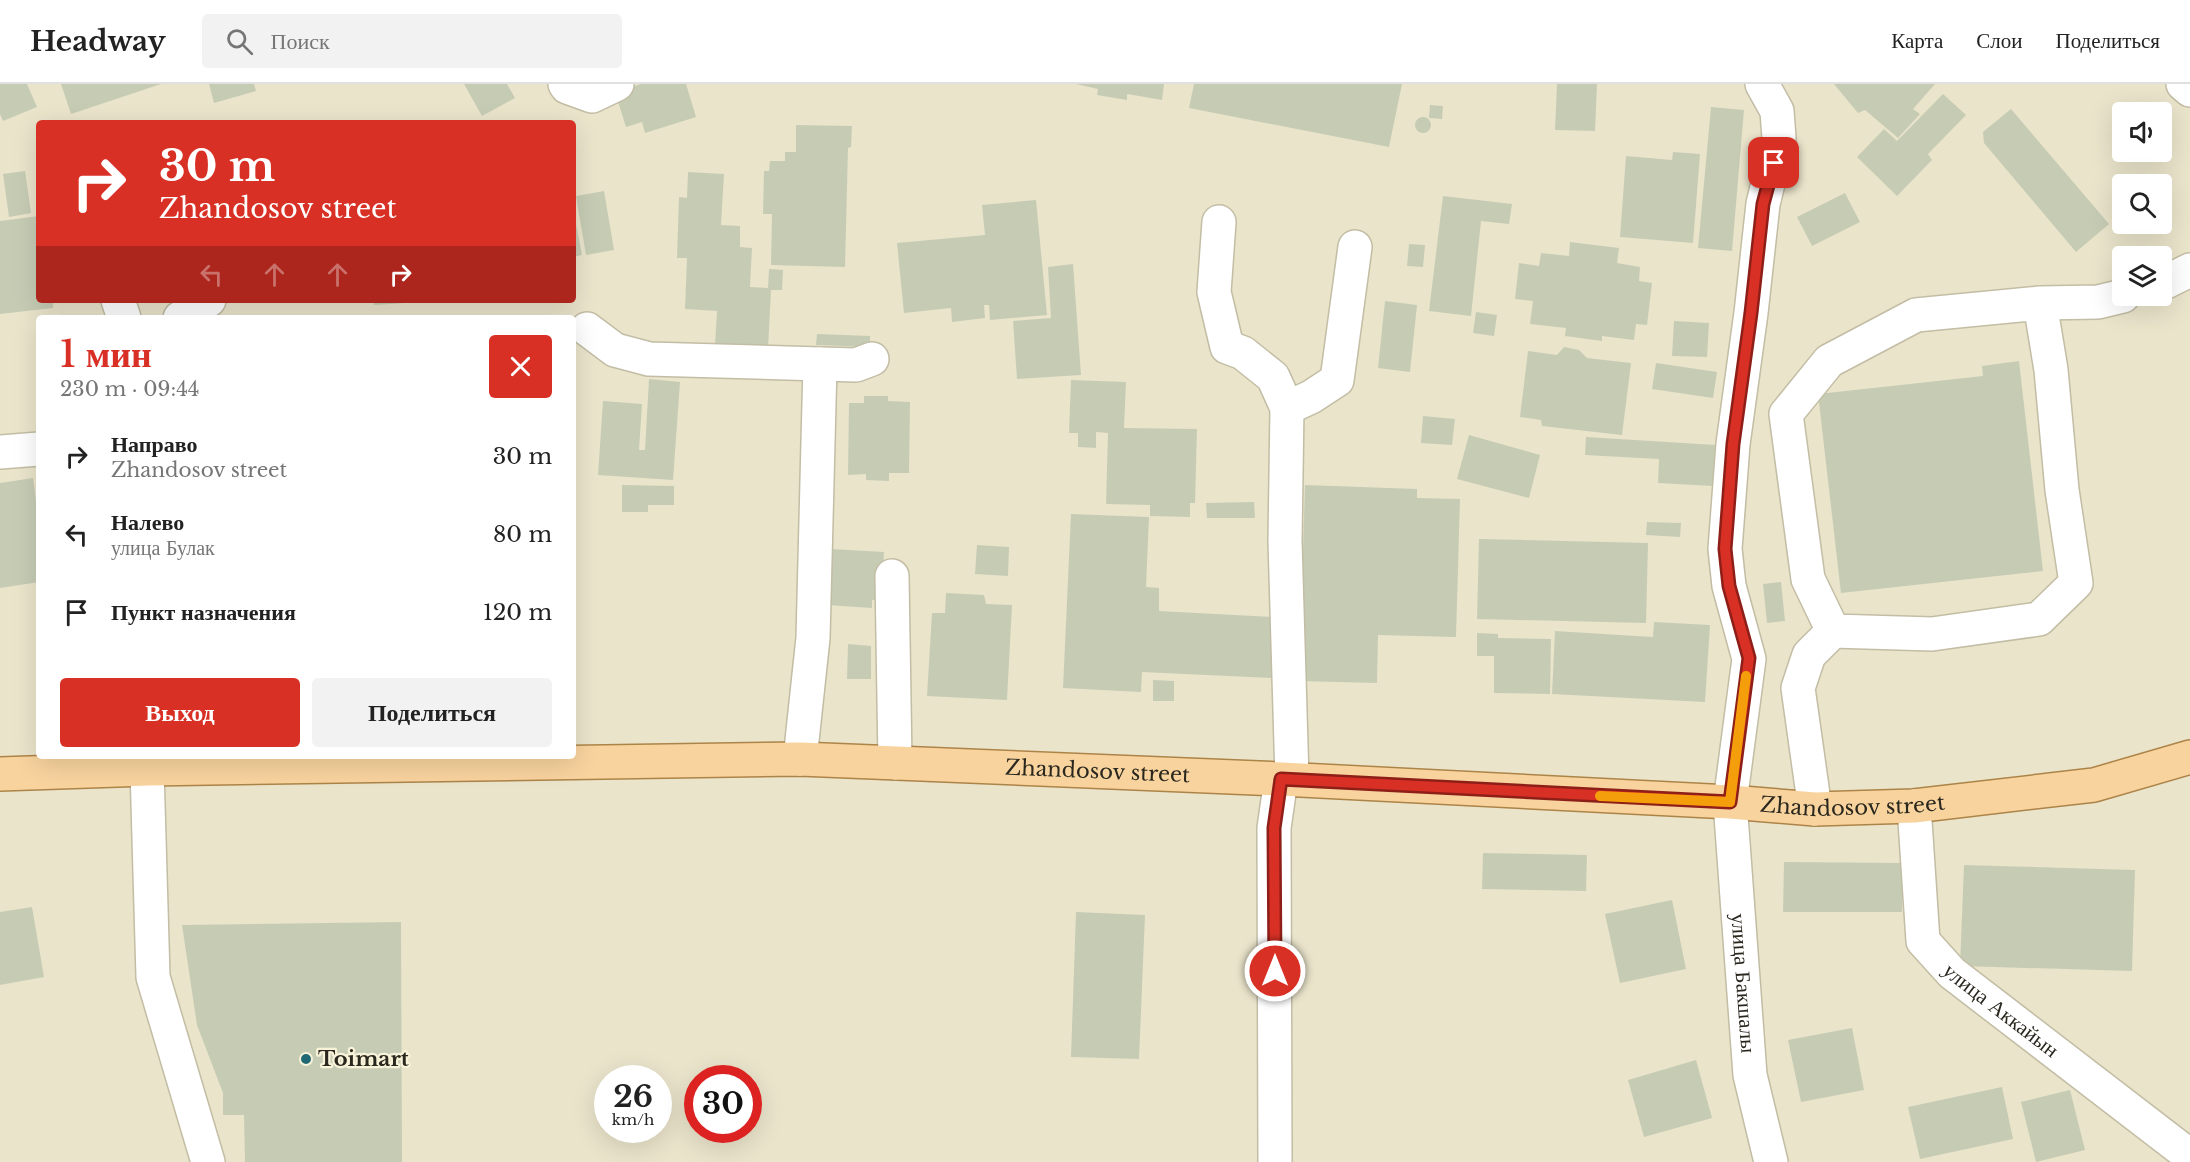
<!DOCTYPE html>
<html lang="ru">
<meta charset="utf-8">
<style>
:root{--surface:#fff;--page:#f2f2f2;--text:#222;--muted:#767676;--line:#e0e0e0;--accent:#d93025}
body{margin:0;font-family:"Libre Baskerville",serif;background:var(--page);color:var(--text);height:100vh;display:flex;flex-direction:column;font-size:22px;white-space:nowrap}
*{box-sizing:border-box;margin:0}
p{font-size:20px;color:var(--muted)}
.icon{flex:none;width:33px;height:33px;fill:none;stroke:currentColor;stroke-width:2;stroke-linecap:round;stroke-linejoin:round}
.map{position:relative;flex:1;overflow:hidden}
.drawer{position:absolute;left:36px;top:231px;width:540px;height:444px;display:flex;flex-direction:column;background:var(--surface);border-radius:6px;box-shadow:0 6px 24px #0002}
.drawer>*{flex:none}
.top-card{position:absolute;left:36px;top:36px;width:540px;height:183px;border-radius:6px;box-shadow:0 6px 24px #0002;background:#d93025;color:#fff;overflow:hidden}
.buttons{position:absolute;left:2112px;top:18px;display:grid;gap:12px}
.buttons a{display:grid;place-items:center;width:60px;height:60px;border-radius:6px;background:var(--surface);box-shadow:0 6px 24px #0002;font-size:30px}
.speed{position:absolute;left:594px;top:981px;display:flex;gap:12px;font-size:30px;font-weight:700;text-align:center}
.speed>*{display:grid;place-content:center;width:78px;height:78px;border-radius:50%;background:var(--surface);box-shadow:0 6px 24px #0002;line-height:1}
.speed small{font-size:15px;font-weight:400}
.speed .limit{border:9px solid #d22;background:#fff;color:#111}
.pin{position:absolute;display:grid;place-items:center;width:51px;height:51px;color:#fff;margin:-26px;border-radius:12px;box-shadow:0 3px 9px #0006}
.me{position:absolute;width:66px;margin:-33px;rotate:0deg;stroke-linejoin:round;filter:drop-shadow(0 0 4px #0008)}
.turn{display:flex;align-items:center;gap:21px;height:126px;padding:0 24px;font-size:27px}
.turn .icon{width:78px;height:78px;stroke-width:2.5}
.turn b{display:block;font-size:42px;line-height:51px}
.lanes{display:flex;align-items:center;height:57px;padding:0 24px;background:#0003;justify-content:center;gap:30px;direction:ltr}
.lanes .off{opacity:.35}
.round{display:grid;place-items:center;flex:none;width:63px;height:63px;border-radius:6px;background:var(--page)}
.headline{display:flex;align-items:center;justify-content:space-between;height:102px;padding:0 24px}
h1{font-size:36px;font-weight:600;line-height:45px;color:var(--accent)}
.cta{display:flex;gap:12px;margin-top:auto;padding:12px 24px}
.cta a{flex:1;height:69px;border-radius:6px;background:var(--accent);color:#fff;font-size:24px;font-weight:600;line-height:69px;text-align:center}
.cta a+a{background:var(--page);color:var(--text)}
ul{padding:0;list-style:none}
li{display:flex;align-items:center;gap:18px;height:78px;padding:0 24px}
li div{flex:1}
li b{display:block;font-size:22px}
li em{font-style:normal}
header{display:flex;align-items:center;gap:36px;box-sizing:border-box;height:84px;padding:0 30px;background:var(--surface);border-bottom:2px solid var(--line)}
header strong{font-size:28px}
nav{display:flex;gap:33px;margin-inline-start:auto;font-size:21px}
.search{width:420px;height:54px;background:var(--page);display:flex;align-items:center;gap:15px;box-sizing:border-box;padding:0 21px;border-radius:6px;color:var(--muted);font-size:22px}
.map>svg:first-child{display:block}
</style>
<header>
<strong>Headway</strong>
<div class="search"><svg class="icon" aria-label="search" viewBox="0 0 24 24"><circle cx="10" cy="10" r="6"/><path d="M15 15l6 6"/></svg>Поиск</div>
<nav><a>Карта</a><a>Слои</a><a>Поделиться</a></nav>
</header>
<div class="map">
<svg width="2190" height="1078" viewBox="0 0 2190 1078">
<rect width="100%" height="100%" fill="#eae4cb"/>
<path fill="#c6ccb4" d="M0,0H27L37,23L3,37L0,30Z
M61,0H161L71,30Z
M209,0H254L256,7L214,19Z
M464,0H507L515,14L482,32Z
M641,0H686L696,33L645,49L642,38L626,43L615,8Z
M1076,0H1164L1162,16L1127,10V16L1097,11L1098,5Z
M1194,0H1402L1389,63L1189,24Z
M1557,0H1597L1595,47L1555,46Z
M1834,0H1935L1913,25L1920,30L1898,54L1865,26L1858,29Z
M1943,10L1966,31L1928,70L1932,76L1897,112L1857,73L1884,45L1897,57Z
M1430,21L1443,22L1442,35L1429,34Z
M1711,23L1744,26L1732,167L1698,164Z
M2011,25L2109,140L2076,168L1984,59L1983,48Z
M1415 41a8 8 0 1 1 16 0a8 8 0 1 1-16 0Z
M796,41L852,42L851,63L848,64L845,183L771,181L772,130H763L764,87H769L770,77H785V68H796Z
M1673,68L1700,70L1693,159L1620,153L1626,72L1672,76Z
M25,87L31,129L9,133L3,90Z
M688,88L724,90L721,141L740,142V163L752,164L750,203L768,204L769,185L783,186L782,206H771L768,265L715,262L717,227L685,225L687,174H677L679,113L687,114Z
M604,107L614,166L586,171L576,112Z
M1845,109L1860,138L1812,162L1797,133Z
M1443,112L1512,120L1509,140L1481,137L1471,232L1429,227Z
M1036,116L1047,231L990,236L989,221H984L985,234L952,238L951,224L904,229L897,159L985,151L982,121Z
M573,125L582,171L573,173Z
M39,132V216H53V224L0,230V137Z
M1570,158L1619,164L1617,179L1640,183L1639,197L1652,199L1647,241L1636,240L1634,256L1602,252V257L1565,252L1566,244L1530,240L1533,217L1515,215L1519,179L1539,182L1541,169L1569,172Z
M1409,160L1425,161L1423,183L1407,182Z
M1073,180L1081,291L1017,295L1013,237L1051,234L1048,183Z
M374,216H418L419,218L374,221Z
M1385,217L1417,221L1410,288L1378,284Z
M1476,228L1497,231L1494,252L1473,249Z
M1674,237L1709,239L1707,273L1672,272Z
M817,250L870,252V263L816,261Z
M1564,263L1579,266L1587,274L1631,279L1622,351L1542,342L1541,336L1520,333L1528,267L1557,271Z
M2019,277L2043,487L1841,509L1818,310L1983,292L1982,282Z
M1656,279L1717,288L1713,314L1652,305Z
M649,295L680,298L673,396L598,391L603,317L642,320L639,366H645Z
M1071,296L1126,298L1124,344L1197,345L1195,419H1190V433L1150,432V421L1106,420L1108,349L1096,348V364L1078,363V349H1069Z
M864,312H888V317L910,318L909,389H889V397L866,396V390L848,391L849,319H864Z
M1423,332L1455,335L1452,361L1421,359Z
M1469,351L1540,371L1529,414L1457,395Z
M1586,353L1715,361L1713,402L1658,399L1659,375L1585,371Z
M33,394L39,440V498L0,504V399Z
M622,401L674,402V421H648V428H622Z
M1305,401L1417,405V414L1460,415L1456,553L1378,551L1377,599L1299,597Z
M1254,418L1255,434H1207L1206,419Z
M1071,430L1149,433L1146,503L1159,504V527L1273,533L1271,594L1142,588L1141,608L1063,604Z
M1647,438L1681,439L1680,453L1646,451Z
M1479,455L1648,459L1646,539L1477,535Z
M977,461L1009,463L1008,492L975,490Z
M831,465L884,468L881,516H872V524L827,521Z
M1781,498L1785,537L1767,539L1763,500Z
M946,509L984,511L986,520L1012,521L1007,616L927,612L932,529H945Z
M1654,538L1710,541L1705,618L1552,610L1555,547L1653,553Z
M1477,549L1498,550V554L1551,555L1550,610L1494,609V572H1477Z
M848,560L871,562V595H847Z
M1153,596L1174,597V617H1153Z
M1483,769L1587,771L1586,807L1482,805Z
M1784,778L1903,779L1902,828H1783Z
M1964,781L2135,786L2132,887L1960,882Z
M1672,816L1686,885L1620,899L1605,830Z
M32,823L44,893L0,901V828Z
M1076,828L1145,831L1139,975L1071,973Z
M401,838L402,1078H245L244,1031H223V1009L197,941L182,841Z
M1852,944L1864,1006L1801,1018L1788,956Z
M1696,976L1712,1034L1644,1053L1628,996Z
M2002,1003L2013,1055L1920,1075L1908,1023Z
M2070,1006L2085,1066L2036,1078L2021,1018Z"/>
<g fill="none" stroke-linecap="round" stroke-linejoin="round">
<g stroke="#c2bda4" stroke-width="36">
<g id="minor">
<path d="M565,0L567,3L592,12L617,0"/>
<path id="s1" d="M1762,0L1777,27L1779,54L1763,120L1751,229L1733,360L1725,465L1729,502L1749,575L1730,718L1750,991L1771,1078"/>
<path d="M2183,0L2190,6"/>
<path d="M1219,138L1214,208L1227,263L1243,269L1273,293L1287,324"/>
<path d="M2162,200L2190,186"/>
<path d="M118,216L124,234"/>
<path d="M2040,219L2051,286L2062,406L2076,499L2039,535L1932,550L1833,547L1808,495L1786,330L1829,277L1916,231L2040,219L2098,218L2123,212"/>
<path d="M180,234L209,216"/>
<path d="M587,245L615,266L649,275L820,280L813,554L800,675"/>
<path d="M820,280L856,281L872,275"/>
<path d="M0,368L39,365"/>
<path d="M892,492L895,679"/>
<path d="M147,685L153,893L208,1078"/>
<path d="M1292,695L1285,457L1287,324L1311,313L1337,296L1355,163"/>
<path id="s2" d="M1914,722L1923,857L1952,889L2190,1072"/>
<path d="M1815,725L1798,604L1809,571L1833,547"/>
<path d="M1275,1078L1274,744L1281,695"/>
</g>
</g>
<g stroke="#ad8448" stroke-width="36">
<g id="major">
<path id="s3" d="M0,690L147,685L800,675L1281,695L1730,718L1815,725L1914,722L2094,701L2190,673"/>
</g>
</g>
<use href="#minor" stroke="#fff" stroke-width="33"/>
<use href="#major" stroke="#f8d39e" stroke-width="33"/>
</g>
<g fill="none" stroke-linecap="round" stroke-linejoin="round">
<g stroke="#8d1f18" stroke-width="15">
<path id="route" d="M1275,887L1274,744L1281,695L1730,718L1749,574L1729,502L1725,465L1733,360L1751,229L1763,120L1774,79"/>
</g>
<use href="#route" stroke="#d93025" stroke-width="10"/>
<path stroke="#f59e0b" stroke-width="10" d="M1600,712L1730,718L1746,592"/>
</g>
<circle fill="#206974" stroke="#f7f2d8" stroke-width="2" cx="306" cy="975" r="6"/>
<g text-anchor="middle" stroke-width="4.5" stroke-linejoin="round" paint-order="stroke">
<g font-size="21" fill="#2a281e" stroke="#f7f2d8">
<text dy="7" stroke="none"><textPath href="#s3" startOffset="1098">Zhandosov street</textPath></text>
<text dy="7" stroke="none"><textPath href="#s3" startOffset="1854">Zhandosov street</textPath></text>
<text dy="7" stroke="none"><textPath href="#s1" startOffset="912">улица Бакшалы</textPath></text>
<text dy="7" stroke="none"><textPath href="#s2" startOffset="240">улица Аккайын</textPath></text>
</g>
<g font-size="21" font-weight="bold" fill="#2a281e" stroke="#f7f2d8" text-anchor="start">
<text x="318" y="982">Toimart</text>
</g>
</g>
</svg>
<div class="buttons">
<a><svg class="icon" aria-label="sound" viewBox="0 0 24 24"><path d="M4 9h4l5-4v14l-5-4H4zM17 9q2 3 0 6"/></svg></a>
<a><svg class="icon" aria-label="search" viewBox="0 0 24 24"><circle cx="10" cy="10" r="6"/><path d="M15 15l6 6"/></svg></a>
<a><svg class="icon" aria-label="layers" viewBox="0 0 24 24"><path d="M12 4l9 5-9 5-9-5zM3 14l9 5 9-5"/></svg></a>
</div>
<div class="speed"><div>26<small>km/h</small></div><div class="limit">30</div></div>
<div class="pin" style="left:1774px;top:79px;background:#d93025"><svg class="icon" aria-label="arrive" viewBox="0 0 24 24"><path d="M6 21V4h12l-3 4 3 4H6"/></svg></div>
<svg class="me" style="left:1275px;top:887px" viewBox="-20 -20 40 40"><circle r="17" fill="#d93025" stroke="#fff" stroke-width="3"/><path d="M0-11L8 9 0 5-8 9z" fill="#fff"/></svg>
<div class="top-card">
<div class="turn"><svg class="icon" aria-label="right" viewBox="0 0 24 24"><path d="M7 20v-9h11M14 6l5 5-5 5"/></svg><div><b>30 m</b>Zhandosov street</div></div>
<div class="lanes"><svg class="icon off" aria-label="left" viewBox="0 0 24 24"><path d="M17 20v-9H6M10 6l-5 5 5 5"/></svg><svg class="icon off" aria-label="ahead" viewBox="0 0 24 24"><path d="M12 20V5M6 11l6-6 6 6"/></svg><svg class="icon off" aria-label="ahead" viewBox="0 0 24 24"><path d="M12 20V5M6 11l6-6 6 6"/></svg><svg class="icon" aria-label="right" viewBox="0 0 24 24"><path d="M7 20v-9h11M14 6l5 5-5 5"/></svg></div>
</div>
<section class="drawer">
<div class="headline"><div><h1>1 мин</h1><p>230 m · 09:44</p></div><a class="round" style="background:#d93025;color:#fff"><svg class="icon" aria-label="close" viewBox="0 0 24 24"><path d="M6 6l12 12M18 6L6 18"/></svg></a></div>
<ul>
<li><svg class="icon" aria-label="right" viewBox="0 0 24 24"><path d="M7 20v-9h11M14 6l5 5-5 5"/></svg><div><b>Направо</b><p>Zhandosov street</p></div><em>30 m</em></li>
<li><svg class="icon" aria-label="left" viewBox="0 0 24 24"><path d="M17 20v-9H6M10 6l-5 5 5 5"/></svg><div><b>Налево</b><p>улица Булак</p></div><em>80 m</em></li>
<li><svg class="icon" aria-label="arrive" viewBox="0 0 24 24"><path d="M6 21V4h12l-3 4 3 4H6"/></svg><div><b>Пункт назначения</b></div><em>120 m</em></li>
</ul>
<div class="cta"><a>Выход</a><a>Поделиться</a></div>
</section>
</div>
